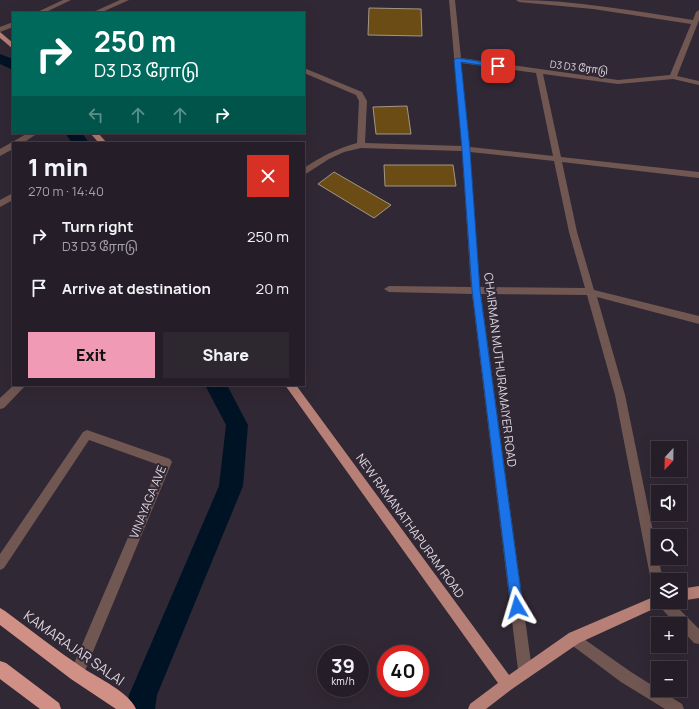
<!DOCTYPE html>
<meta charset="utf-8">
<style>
:root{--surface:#251e28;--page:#2d2730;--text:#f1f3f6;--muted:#a3a2a8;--line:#423c45;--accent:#f09ab6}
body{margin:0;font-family:Manrope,"Noto Sans Tamil",sans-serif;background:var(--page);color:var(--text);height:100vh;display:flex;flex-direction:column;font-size:15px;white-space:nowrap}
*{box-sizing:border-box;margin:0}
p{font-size:13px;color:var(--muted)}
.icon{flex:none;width:22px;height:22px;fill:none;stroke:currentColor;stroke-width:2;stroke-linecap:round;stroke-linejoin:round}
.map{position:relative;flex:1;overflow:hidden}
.details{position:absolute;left:12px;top:142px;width:293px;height:244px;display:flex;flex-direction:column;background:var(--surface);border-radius:0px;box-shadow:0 4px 16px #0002,0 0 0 1px var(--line)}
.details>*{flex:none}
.banner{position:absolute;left:12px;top:12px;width:293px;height:122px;border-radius:0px;box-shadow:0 4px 16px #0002,0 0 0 1px var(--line);background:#00695c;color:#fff;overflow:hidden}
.needle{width:26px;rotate:202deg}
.controls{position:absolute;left:651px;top:441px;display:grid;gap:8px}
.controls a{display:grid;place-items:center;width:36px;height:36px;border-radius:0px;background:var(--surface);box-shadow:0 4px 16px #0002,0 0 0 1px var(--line);font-size:20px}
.speed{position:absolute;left:317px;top:645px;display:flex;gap:8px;font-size:20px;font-weight:700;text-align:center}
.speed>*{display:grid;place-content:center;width:52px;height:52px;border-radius:50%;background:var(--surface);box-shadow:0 4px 16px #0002,0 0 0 1px var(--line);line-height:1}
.speed small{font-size:10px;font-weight:400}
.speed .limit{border:6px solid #d22;background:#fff;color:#111}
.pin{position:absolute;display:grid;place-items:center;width:34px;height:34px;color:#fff;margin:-17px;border-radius:8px;box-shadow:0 2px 6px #0006}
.me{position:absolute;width:44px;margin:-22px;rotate:353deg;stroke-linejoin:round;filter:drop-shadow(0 0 3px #0008)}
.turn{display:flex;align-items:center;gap:14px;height:84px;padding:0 16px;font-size:18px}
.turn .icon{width:52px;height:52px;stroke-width:2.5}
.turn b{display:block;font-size:28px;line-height:34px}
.lanes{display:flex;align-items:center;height:38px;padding:0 16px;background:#0003;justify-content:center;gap:20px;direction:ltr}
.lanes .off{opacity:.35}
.round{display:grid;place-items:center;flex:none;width:42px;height:42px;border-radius:0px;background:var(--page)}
.head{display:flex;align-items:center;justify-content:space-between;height:68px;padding:0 16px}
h1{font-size:24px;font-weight:800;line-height:30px}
.button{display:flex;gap:8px;margin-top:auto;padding:8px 16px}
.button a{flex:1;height:46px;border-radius:0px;background:var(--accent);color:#111;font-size:16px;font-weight:800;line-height:46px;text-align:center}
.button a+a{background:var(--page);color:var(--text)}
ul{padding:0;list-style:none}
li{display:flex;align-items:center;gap:12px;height:52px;padding:0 16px}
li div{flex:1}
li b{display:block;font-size:15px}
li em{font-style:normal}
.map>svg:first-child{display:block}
</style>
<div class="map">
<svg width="699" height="709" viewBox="0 0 699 709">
<rect width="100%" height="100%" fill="#312835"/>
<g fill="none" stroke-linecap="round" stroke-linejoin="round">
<path fill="#001325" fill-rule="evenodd" d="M0,54L13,59V70L0,64Z
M65,133H82L89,143H72Z
M205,385H227L248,425L243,486L157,695L155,709H127L129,695L219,486L226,425Z"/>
</g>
<path fill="#6b4c15" stroke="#a29787" d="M369,8L421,9L422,36L368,35Z
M407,106L411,134H376L373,107Z
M384,165H453L456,186H385Z
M334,172L391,205L374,218L318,184Z"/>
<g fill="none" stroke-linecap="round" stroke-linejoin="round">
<path fill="#715752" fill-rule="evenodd" d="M63,0H71L44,13H35Z
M120,0H129L100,13H91Z
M449,0H455L461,58L618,80L670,75L691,24L593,9L519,2L516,0C575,0 634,11 693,20L696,12L699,10V20L677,76L699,81V85L673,79L618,84L543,74L561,157L699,172V178L562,162L577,232L594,290L699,316V324L597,297L625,395L663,580H658V592L654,590L652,586L615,395L587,295L481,294L532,670L530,675L525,677L520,675L518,670L472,294L389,292L384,289L389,286L471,287L462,151L361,148L344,152L329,159L304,175V168C322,156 336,149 357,143L359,101L356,95L304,73V68L362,92L367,101L365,143L462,146ZM461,63L536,73L553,156L470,147ZM470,152L554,161L569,232L585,288L480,287Z
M13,22V27L0,32V27Z
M28,133H38L23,143H13V149L0,156V149Z
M13,193V200L0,207V200Z
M14,385H26L4,408L0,409V398Z
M87,430L170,459L172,462L82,678L77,680L72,678L70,673L159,465L89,440L4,568L0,570V554L83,432Z
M658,599V602H672L699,629V644L694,643L680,628V624H676L659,606L657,602Z
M574,632L631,672L682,704L684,709H665L621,682L569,643L568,638L569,633Z"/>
<path fill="#b68076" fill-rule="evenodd" d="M0,32L13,43V49L0,38Z
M90,133H98L107,143H99Z
M285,385H296L509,675L569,633L658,595V602H664L662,605L579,643L512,689L486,709H468L470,704L498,683Z
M699,586V598L680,601V589Z"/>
<path fill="#d19085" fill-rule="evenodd" d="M0,608L5,611C31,630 56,650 83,668C98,678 129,692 136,709H116L71,679L0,625Z
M0,661L6,663L59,703L61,709H40L0,679Z"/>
</g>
<path fill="#1a73e8" stroke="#114b97" d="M457,58L498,64L501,66L498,68L461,62L470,150L480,290L523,607L521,611L517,613L513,611L511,607L472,290L462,150L454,60Z"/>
<g text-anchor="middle" stroke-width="4" stroke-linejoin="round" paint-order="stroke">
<g font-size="10" fill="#ddd7df" stroke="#312835">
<text transform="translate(579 67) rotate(7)" y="4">D3 D3 ரோடு</text>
</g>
<g font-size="12" fill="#ddd7df" stroke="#312835">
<text transform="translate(500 370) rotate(83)" y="4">CHAIRMAN MUTHURAMAIYER ROAD</text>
<text transform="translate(148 502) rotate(-68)" y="4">VINAYAGA AVE</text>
<text transform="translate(410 526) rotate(54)" y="4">NEW RAMANATHAPURAM ROAD</text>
</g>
<g font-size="14" fill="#ddd7df" stroke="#312835">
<text transform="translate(74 648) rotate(35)" y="5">KAMARAJAR SALAI</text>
</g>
</g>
</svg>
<div class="controls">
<a><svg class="needle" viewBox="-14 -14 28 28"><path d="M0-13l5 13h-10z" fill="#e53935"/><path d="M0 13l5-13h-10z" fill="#a3a2a8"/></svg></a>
<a><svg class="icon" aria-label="sound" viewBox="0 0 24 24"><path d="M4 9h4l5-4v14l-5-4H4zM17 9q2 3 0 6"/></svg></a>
<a><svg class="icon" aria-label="search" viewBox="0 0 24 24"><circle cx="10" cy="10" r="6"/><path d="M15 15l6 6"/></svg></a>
<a><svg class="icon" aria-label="layers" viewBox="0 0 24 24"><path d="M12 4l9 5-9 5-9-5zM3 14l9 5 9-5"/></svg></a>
<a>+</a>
<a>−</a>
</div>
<div class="speed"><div>39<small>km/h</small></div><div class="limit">40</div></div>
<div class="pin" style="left:498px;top:66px;background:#d93025"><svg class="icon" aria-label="arrive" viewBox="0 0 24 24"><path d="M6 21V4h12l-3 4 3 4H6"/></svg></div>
<svg class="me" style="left:517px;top:607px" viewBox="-20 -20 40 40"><path d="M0-17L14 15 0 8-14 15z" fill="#1a73e8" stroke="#fff" stroke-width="4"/></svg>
<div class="banner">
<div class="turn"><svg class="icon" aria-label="right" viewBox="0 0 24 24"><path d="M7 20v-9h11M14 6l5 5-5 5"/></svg><div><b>250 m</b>D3 D3 ரோடு</div></div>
<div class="lanes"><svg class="icon off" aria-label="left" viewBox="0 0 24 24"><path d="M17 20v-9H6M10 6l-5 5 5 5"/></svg><svg class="icon off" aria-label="ahead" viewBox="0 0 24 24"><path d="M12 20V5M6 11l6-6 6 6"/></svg><svg class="icon off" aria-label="ahead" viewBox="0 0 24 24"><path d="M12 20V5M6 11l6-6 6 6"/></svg><svg class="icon" aria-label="right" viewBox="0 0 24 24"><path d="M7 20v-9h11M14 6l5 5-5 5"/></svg></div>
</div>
<section class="details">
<div class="head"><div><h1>1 min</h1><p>270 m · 14:40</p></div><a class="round" style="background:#d93025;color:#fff"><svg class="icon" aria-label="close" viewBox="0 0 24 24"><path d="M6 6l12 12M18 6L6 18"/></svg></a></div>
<ul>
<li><svg class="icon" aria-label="right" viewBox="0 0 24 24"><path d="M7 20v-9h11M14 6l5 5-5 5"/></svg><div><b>Turn right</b><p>D3 D3 ரோடு</p></div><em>250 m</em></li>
<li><svg class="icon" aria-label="arrive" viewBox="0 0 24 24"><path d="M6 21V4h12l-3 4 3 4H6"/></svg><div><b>Arrive at destination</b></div><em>20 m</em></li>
</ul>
<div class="button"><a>Exit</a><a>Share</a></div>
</section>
</div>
